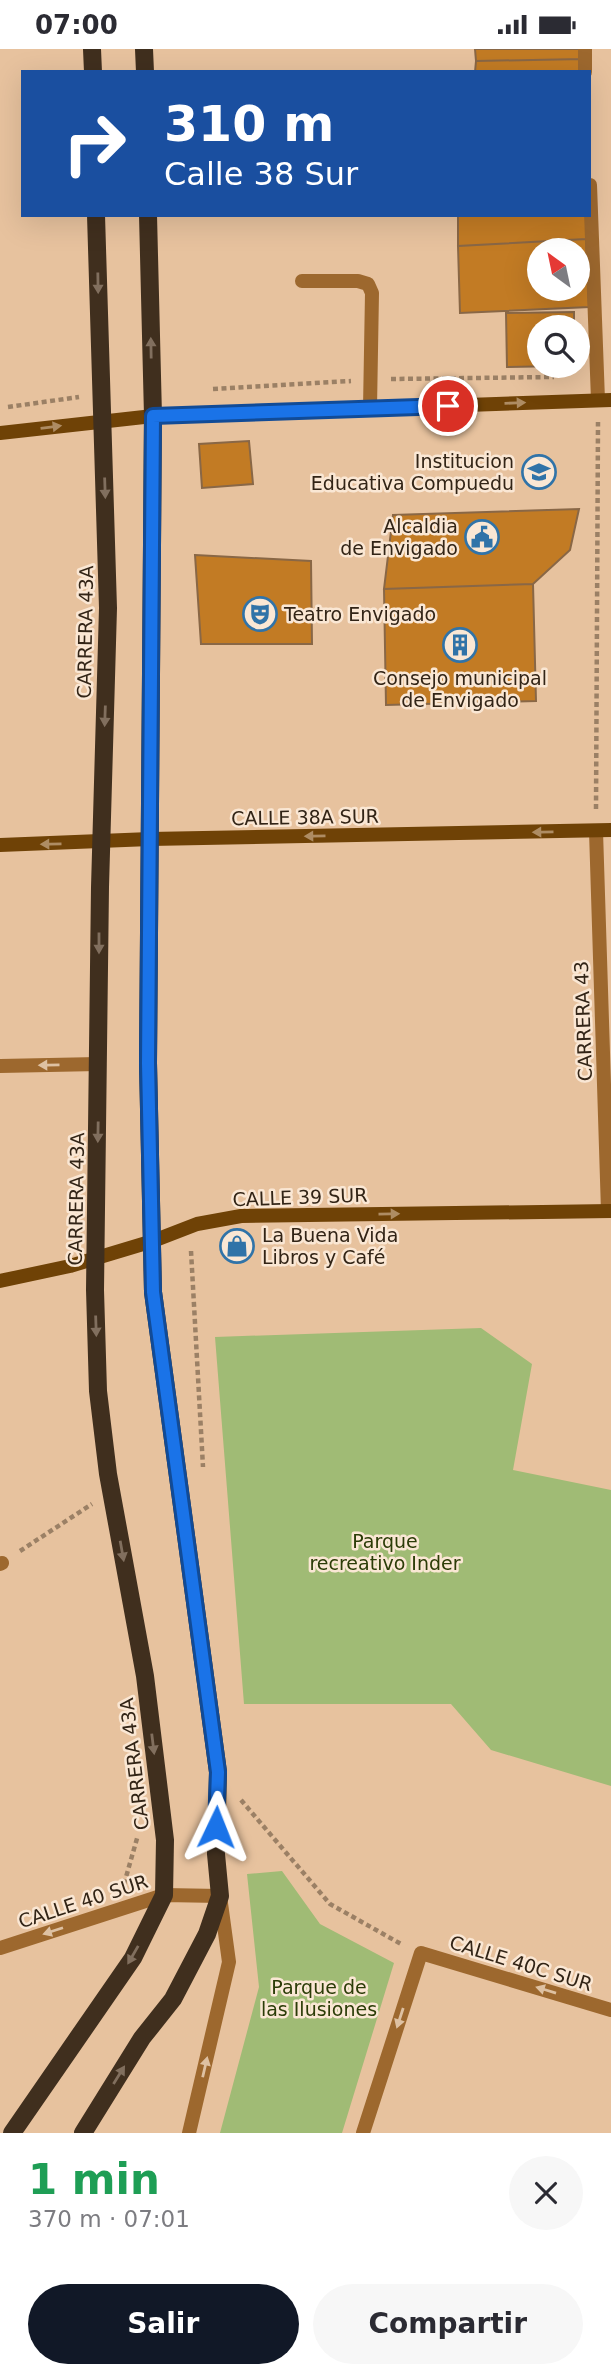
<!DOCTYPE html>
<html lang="es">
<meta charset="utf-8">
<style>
:root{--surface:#fff;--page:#f7f7f7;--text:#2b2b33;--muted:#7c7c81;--accent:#111827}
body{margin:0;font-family:"DejaVu Sans",sans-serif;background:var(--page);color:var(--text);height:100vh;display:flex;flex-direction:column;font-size:26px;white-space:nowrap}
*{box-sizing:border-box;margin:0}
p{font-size:23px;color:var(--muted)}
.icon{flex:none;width:38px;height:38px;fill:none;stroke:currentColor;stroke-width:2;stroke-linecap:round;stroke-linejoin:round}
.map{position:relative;height:2084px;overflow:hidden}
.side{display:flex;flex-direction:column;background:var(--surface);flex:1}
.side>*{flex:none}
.banner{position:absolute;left:21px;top:21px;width:570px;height:147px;border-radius:0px;box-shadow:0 7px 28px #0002;background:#1a4fa0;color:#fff;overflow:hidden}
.needle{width:46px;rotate:327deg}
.tools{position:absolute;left:527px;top:189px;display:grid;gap:14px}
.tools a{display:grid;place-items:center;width:63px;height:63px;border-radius:50%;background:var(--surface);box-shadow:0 7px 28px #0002;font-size:35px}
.pin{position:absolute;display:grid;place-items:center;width:60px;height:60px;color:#fff;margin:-30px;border:4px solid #fff;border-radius:50%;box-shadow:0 2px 7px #0007}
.me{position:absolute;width:77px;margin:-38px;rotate:2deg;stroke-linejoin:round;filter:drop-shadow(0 0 5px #0008)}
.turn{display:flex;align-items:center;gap:24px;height:147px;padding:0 28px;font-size:32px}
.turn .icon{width:91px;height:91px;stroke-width:2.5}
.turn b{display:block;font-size:49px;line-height:60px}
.round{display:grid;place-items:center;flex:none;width:74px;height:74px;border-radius:37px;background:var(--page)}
.overview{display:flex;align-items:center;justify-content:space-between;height:119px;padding:0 28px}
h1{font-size:42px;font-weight:700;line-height:52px;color:#1e9e55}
.cta{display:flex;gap:14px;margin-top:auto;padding:14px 28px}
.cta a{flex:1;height:80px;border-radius:42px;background:var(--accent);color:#fff;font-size:28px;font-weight:700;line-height:80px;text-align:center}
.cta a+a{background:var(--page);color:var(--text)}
.status{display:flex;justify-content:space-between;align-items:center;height:49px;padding:0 35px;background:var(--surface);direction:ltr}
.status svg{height:19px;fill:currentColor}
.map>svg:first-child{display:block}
</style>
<div class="status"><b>07:00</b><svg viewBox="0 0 49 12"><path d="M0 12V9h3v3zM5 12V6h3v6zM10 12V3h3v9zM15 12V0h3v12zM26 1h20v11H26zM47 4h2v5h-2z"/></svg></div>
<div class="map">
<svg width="611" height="2084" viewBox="0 0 611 2084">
<rect width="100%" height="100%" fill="#e7c29e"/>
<path fill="#a0bb75" d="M481,1279L532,1315L513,1421L611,1441V1737L491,1701L451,1655H244L215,1288Z
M282,1822L320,1875L394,1914L342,2084H220L259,1938L247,1825Z"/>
<path fill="#c27b24" stroke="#896746" stroke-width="2" fill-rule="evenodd" d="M475,0H582V10L476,12Z
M582,10V23H475L476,12Z
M458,166H586V190L458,197Z
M586,190L589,258L460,264L458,197ZM539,201H578V240H539Z
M574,263V278H539V317H561L507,318L506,264Z
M249,392L253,435L202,439L199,395Z
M579,460L570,501L533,535L384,540L393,466Z
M195,506L311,512L312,595H201Z
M533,535L536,652L386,656L384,540Z"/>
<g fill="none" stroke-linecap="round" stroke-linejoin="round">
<path stroke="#9b8065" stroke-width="4.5" stroke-dasharray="5 3.5" stroke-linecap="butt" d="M391,330L554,328
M213,340L351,332
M8,358L79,348
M596,760L598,373
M191,1202L203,1418
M20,1502L92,1455
M241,1751L330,1855L401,1895
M124,1835L138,1786"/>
<path stroke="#9d682e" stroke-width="14" d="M302,232H358L368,235L372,244L370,359"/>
<path stroke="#9d682e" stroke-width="14" d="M585,0V23
M590,136L598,351
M596,782L608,1162
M0,1017L98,1015
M0,1515L2,1514
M0,1899L164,1846L220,1847L229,1913L189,2084
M363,2084L421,1904L611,1961"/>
<path stroke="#6f4206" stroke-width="14" d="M0,384L153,367L611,351
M0,796L150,790L611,781
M0,1232L70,1217L153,1192L197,1175L241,1167L611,1162"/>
<path stroke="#402f1e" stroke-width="18" d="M92,0L93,23
M144,0L145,23
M12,2084L133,1909L164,1846L165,1791L145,1627L108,1425L98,1342L95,1241L100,838L108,559L96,166
M83,2084L142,1989L173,1950L207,1885L220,1847L216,1805L218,1723L153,1243L148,1014L153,367L148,166"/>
</g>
<defs><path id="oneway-solid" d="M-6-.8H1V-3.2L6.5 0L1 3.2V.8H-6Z" transform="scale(1.75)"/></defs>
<g fill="#816f5e">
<use href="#oneway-solid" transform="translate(98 234) rotate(89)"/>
<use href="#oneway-solid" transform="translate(151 299) rotate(-91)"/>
<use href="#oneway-solid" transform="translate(105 439) rotate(88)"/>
<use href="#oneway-solid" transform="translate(105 667) rotate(92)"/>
<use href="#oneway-solid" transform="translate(99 894) rotate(90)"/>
<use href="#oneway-solid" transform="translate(98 1083) rotate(91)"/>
<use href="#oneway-solid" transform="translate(96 1277) rotate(88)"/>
<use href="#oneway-solid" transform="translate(122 1502) rotate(80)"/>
<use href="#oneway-solid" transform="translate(153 1695) rotate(83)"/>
<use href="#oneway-solid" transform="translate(133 1906) rotate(120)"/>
<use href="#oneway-solid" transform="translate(119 2026) rotate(-58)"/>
</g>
<g fill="#ae8c63">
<use href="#oneway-solid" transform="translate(515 354) rotate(-2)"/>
<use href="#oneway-solid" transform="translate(51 378) rotate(-7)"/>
<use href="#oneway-solid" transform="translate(543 783) rotate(179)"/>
<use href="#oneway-solid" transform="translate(315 787) rotate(179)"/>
<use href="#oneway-solid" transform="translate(51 795) rotate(179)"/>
<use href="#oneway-solid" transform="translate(389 1165) rotate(-1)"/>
</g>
<g fill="#dec1a2">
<use href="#oneway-solid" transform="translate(49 1016) rotate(179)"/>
<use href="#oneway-solid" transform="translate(53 1882) rotate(162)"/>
<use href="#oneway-solid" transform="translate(546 1941) rotate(-163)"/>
<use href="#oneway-solid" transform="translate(400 1969) rotate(108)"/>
<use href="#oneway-solid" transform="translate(205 2018) rotate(-77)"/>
</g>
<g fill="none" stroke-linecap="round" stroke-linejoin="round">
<g stroke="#114b97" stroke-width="18">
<path id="route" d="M216,1778L218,1723L153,1243L148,1014L153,367L448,357"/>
</g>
<use href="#route" stroke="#1a73e8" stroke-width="12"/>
</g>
<defs>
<g id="school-ring" transform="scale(1.75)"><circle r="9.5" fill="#fae7d4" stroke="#3073a8" stroke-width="1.5"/><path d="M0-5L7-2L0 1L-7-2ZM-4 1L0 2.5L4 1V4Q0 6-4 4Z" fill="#3073a8"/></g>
<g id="civic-ring" transform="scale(1.75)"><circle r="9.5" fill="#fae7d4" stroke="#3073a8" stroke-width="1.5"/><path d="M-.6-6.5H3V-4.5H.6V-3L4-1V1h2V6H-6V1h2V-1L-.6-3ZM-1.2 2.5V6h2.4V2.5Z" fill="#3073a8"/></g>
<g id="theatre-ring" transform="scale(1.75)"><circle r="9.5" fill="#fae7d4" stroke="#3073a8" stroke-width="1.5"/><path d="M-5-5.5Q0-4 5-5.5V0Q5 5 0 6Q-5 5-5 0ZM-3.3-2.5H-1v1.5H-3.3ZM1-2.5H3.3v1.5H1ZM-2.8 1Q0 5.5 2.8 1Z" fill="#3073a8"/></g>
<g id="building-ring" transform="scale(1.75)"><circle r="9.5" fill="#fae7d4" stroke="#3073a8" stroke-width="1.5"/><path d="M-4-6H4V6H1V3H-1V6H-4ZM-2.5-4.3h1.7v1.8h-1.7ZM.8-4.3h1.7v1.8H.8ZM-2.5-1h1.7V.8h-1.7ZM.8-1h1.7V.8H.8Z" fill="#3073a8"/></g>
<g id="shop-ring" transform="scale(1.75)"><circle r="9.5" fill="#fae7d4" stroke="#3073a8" stroke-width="1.5"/><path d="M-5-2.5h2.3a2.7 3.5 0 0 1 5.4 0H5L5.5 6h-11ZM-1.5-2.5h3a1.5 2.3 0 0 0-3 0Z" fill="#3073a8"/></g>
</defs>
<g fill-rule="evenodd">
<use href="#school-ring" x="539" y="423"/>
<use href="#civic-ring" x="482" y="488"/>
<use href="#theatre-ring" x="260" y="565"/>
<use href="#building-ring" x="460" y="596"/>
<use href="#shop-ring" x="237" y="1197"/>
</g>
<g text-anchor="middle" stroke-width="5" stroke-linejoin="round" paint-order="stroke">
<g font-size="19" fill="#322416" stroke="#fae7d4" text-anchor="end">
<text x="514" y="419">Institucion<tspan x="514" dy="22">Educativa Compuedu</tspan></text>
<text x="458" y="484">Alcaldia<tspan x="458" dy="22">de Envigado</tspan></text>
<text x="284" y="572" text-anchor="start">Teatro Envigado</text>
<text x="460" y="636" text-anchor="middle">Consejo municipal<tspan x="460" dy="22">de Envigado</tspan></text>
<text x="262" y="1193" text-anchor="start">La Buena Vida<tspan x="262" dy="22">Libros y Café</tspan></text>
</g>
<g font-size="19" fill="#322416" stroke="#fae7d4">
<text transform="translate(85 583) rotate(-89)" y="7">CARRERA 43A</text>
<text transform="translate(305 768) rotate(-1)" y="7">CALLE 38A SUR</text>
<text transform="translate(583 972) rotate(-92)" y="7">CARRERA 43</text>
<text transform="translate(300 1148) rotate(-2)" y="7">CALLE 39 SUR</text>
<text transform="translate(76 1150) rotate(-89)" y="7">CARRERA 43A</text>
<text transform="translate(134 1715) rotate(-97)" y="7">CARRERA 43A</text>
<text transform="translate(83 1852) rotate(-18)" y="7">CALLE 40 SUR</text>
<text transform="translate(521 1914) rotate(17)" y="7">CALLE 40C SUR</text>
</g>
<g font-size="19" fill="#2b3c07" stroke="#fae7d4">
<text x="385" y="1499">Parque<tspan x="385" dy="22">recreativo Inder</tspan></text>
<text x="319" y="1945">Parque de<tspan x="319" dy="22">las Ilusiones</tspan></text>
</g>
</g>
</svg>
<div class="tools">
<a><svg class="needle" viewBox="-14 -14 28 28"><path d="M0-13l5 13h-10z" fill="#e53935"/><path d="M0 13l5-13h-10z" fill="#7c7c81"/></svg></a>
<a><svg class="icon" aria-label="search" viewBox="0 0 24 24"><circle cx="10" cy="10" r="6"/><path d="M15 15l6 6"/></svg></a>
</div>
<div class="pin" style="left:448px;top:357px;background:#d93025"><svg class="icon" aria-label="arrive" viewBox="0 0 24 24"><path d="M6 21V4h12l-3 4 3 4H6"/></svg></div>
<svg class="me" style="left:216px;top:1778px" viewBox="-20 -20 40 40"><path d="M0-17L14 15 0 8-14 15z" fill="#1a73e8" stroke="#fff" stroke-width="4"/></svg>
<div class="banner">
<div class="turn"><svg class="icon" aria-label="right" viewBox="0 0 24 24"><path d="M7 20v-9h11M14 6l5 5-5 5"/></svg><div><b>310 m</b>Calle 38 Sur</div></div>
</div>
</div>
<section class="side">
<div class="overview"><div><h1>1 min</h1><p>370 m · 07:01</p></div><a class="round"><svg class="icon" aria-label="close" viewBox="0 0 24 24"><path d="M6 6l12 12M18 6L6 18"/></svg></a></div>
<div class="cta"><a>Salir</a><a>Compartir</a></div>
</section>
